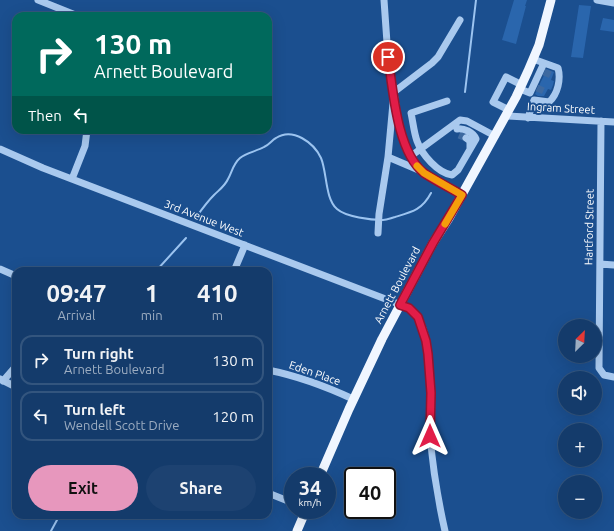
<!DOCTYPE html>
<meta charset="utf-8">
<style>
:root{--surface:#143b6b;--page:#1d4271;--text:#f1f3f6;--muted:#9dadc1;--line:#33557e;--accent:#e797bd}
body{margin:0;font-family:Ubuntu,sans-serif;background:var(--page);color:var(--text);height:100vh;display:flex;flex-direction:column;font-size:15px;white-space:nowrap}
*{box-sizing:border-box;margin:0}
p{font-size:13px;color:var(--muted)}
.icon{flex:none;width:22px;height:22px;fill:none;stroke:currentColor;stroke-width:2;stroke-linecap:round;stroke-linejoin:round}
.map{position:relative;flex:1;overflow:hidden}
.details{position:absolute;left:12px;top:267px;width:260px;height:252px;display:flex;flex-direction:column;background:var(--surface);border-radius:12px;box-shadow:0 4px 16px #0002,0 0 0 1px var(--line)}
.details>*{flex:none}
.hud{position:absolute;left:12px;top:12px;width:260px;height:122px;border-radius:12px;box-shadow:0 4px 16px #0002,0 0 0 1px var(--line);background:#00695c;color:#fff;overflow:hidden}
.needle{width:26px;rotate:24deg}
.buttons{position:absolute;left:558px;top:319px;display:grid;gap:8px}
.buttons a{display:grid;place-items:center;width:44px;height:44px;border-radius:50%;background:var(--surface);box-shadow:0 4px 16px #0002,0 0 0 1px var(--line);font-size:20px}
.speed{position:absolute;left:284px;top:467px;display:flex;gap:8px;font-size:20px;font-weight:700;text-align:center}
.speed>*{display:grid;place-content:center;width:52px;height:52px;border-radius:50%;background:var(--surface);box-shadow:0 4px 16px #0002,0 0 0 1px var(--line);line-height:1}
.speed small{font-size:10px;font-weight:400}
.speed .limit{border:2px solid #111;border-radius:6px;background:#fff;color:#111}
.pin{position:absolute;display:grid;place-items:center;width:34px;height:34px;color:#fff;margin:-17px;border:2px solid #fff;border-radius:50%;box-shadow:0 1px 4px #0007}
.me{position:absolute;width:44px;margin:-22px;rotate:0deg;stroke-linejoin:round;filter:drop-shadow(0 0 3px #0008)}
.turn{display:flex;align-items:center;gap:14px;height:84px;padding:0 16px;font-size:18px}
.turn .icon{width:52px;height:52px;stroke-width:2.5}
.turn b{display:block;font-size:28px;line-height:34px}
.then{display:flex;align-items:center;height:38px;padding:0 16px;background:#0003;gap:8px;font-size:15px}
.eta{display:flex;justify-content:space-evenly;align-items:center;height:68px;text-align:center}
.eta b{font-size:24px;font-weight:700;line-height:28px}
.button{display:flex;gap:8px;margin-top:auto;padding:8px 16px}
.button a{flex:1;height:46px;border-radius:24px;background:var(--accent);color:#111;font-size:16px;font-weight:700;line-height:46px;text-align:center}
.button a+a{background:var(--page);color:var(--text)}
ul{padding:0;list-style:none}
li{display:flex;align-items:center;gap:12px;height:50px;margin:0 8px 6px;padding:0 8px;border:2px solid var(--line);border-radius:12px}
li div{flex:1}
li b{display:block;font-size:15px}
li em{font-style:normal}
.map>svg:first-child{display:block}
</style>
<div class="map">
<svg width="614" height="531" viewBox="0 0 614 531">
<rect width="100%" height="100%" fill="#1b4f8f"/>
<g fill="none" stroke-linecap="round" stroke-linejoin="round">
<path stroke="#9cc4f0" stroke-width="2" d="M465,92L476,0
M197,216C202,209 208,201 214,195C219,190 225,186 228,179C232,172 233,164 240,158C246,153 257,151 264,147C269,145 272,140 276,138C293,127 314,143 321,158C327,172 325,199 337,209C346,217 371,220 383,220C387,220 391,218 395,217C412,212 422,210 431,193
M156,271L186,238
M51,531L57,520L58,515"/>
</g>
<path fill="#2a66ad" d="M514,0H527L525,6H526L516,44L502,40Z
M579,5L591,6L583,58L571,57Z
M603,18L614,20V32L600,30Z
M547,69L554,72L551,80L554,81L553,85L551,90L548,89L544,96H538L535,94Z"/>
<g fill="none" stroke-linecap="round" stroke-linejoin="round">
<path stroke="#3d69a0" stroke-width="7" stroke-dasharray="7 3.5" stroke-linecap="butt" d="M544,72L553,76
M537,88L546,92
M459,135L466,138"/>
<path stroke="#a9c9ee" stroke-width="7" d="M38,0L78,16
M597,0L614,3
M460,20L438,57L432,63L394,92C398,119 401,154 424,172C435,181 450,188 462,195
M520,89L530,93L544,63
M447,101L411,113C413,122 414,133 417,141C422,155 438,173 452,175L458,170L476,139C473,132 464,128 457,129
M509,110L493,102L506,77L522,85
M506,116L614,122
M528,118L534,100L549,102C558,94 561,79 558,68L533,59
M601,121L599,368L604,375L614,377
M466,138L470,141V148
M0,149L43,168L409,308C439,331 427,404 430,437C433,469 438,500 445,531
M411,156L460,120L467,121L495,136
M388,157L421,171
M72,179L85,146L87,130
M378,233L379,214L388,157L394,92L388,57L384,0
M600,264L614,265
M0,269L16,276
M234,271L245,245
M268,370C298,376 325,386 353,399
M0,379L16,387
M3,381L16,366
M268,493L293,503"/>
<path stroke="#f0f6ff" stroke-width="9" d="M320,476L349,409L382,339L433,243L449,218L516,97L528,71L539,45L551,0
M297,531L306,510"/>
</g>
<g fill="none" stroke-linecap="round" stroke-linejoin="round">
<g stroke="#92132f" stroke-width="10">
<path id="route" d="M388,57C393,90 397,152 424,173C436,181 450,188 462,195L433,243L400,305L409,308L418,317L426,341L428,354L431,393L430,436"/>
</g>
<use href="#route" stroke="#e11d48" stroke-width="7"/>
<path stroke="#f59e0b" stroke-width="7" d="M417,166L424,173L462,195L445,224"/>
</g>
<g text-anchor="middle" stroke-width="4" stroke-linejoin="round" paint-order="stroke">
<g font-size="11" fill="#fff" stroke="#1b4f8f">
<text transform="translate(561 108) rotate(3)" y="4">Ingram Street</text>
<text transform="translate(204 218) rotate(21)" y="4">3rd Avenue West</text>
<text transform="translate(589 227) rotate(-89)" y="4">Hartford Street</text>
<text transform="translate(397 285) rotate(-62)" y="4">Arnett Boulevard</text>
<text transform="translate(315 373) rotate(19)" y="4">Eden Place</text>
</g>
</g>
</svg>
<div class="buttons">
<a><svg class="needle" viewBox="-14 -14 28 28"><path d="M0-13l5 13h-10z" fill="#e53935"/><path d="M0 13l5-13h-10z" fill="#9dadc1"/></svg></a>
<a><svg class="icon" aria-label="sound" viewBox="0 0 24 24"><path d="M4 9h4l5-4v14l-5-4H4zM17 9q2 3 0 6"/></svg></a>
<a>+</a>
<a>−</a>
</div>
<div class="speed"><div>34<small>km/h</small></div><div class="limit">40</div></div>
<div class="pin" style="left:388px;top:57px;background:#d93025"><svg class="icon" aria-label="arrive" viewBox="0 0 24 24"><path d="M6 21V4h12l-3 4 3 4H6"/></svg></div>
<svg class="me" style="left:430px;top:436px" viewBox="-20 -20 40 40"><path d="M0-17L14 15 0 8-14 15z" fill="#e11d48" stroke="#fff" stroke-width="4"/></svg>
<div class="hud">
<div class="turn"><svg class="icon" aria-label="right" viewBox="0 0 24 24"><path d="M7 20v-9h11M14 6l5 5-5 5"/></svg><div><b>130 m</b>Arnett Boulevard</div></div>
<div class="then">Then<svg class="icon" aria-label="left" viewBox="0 0 24 24"><path d="M17 20v-9H6M10 6l-5 5 5 5"/></svg></div>
</div>
<section class="details">
<div class="eta">
<div><b>09:47</b><p>Arrival</p></div>
<div><b>1</b><p>min</p></div>
<div><b>410</b><p>m</p></div>
</div>
<ul>
<li><svg class="icon" aria-label="right" viewBox="0 0 24 24"><path d="M7 20v-9h11M14 6l5 5-5 5"/></svg><div><b>Turn right</b><p>Arnett Boulevard</p></div><em>130 m</em></li>
<li><svg class="icon" aria-label="left" viewBox="0 0 24 24"><path d="M17 20v-9H6M10 6l-5 5 5 5"/></svg><div><b>Turn left</b><p>Wendell Scott Drive</p></div><em>120 m</em></li>
</ul>
<div class="button"><a>Exit</a><a>Share</a></div>
</section>
</div>
